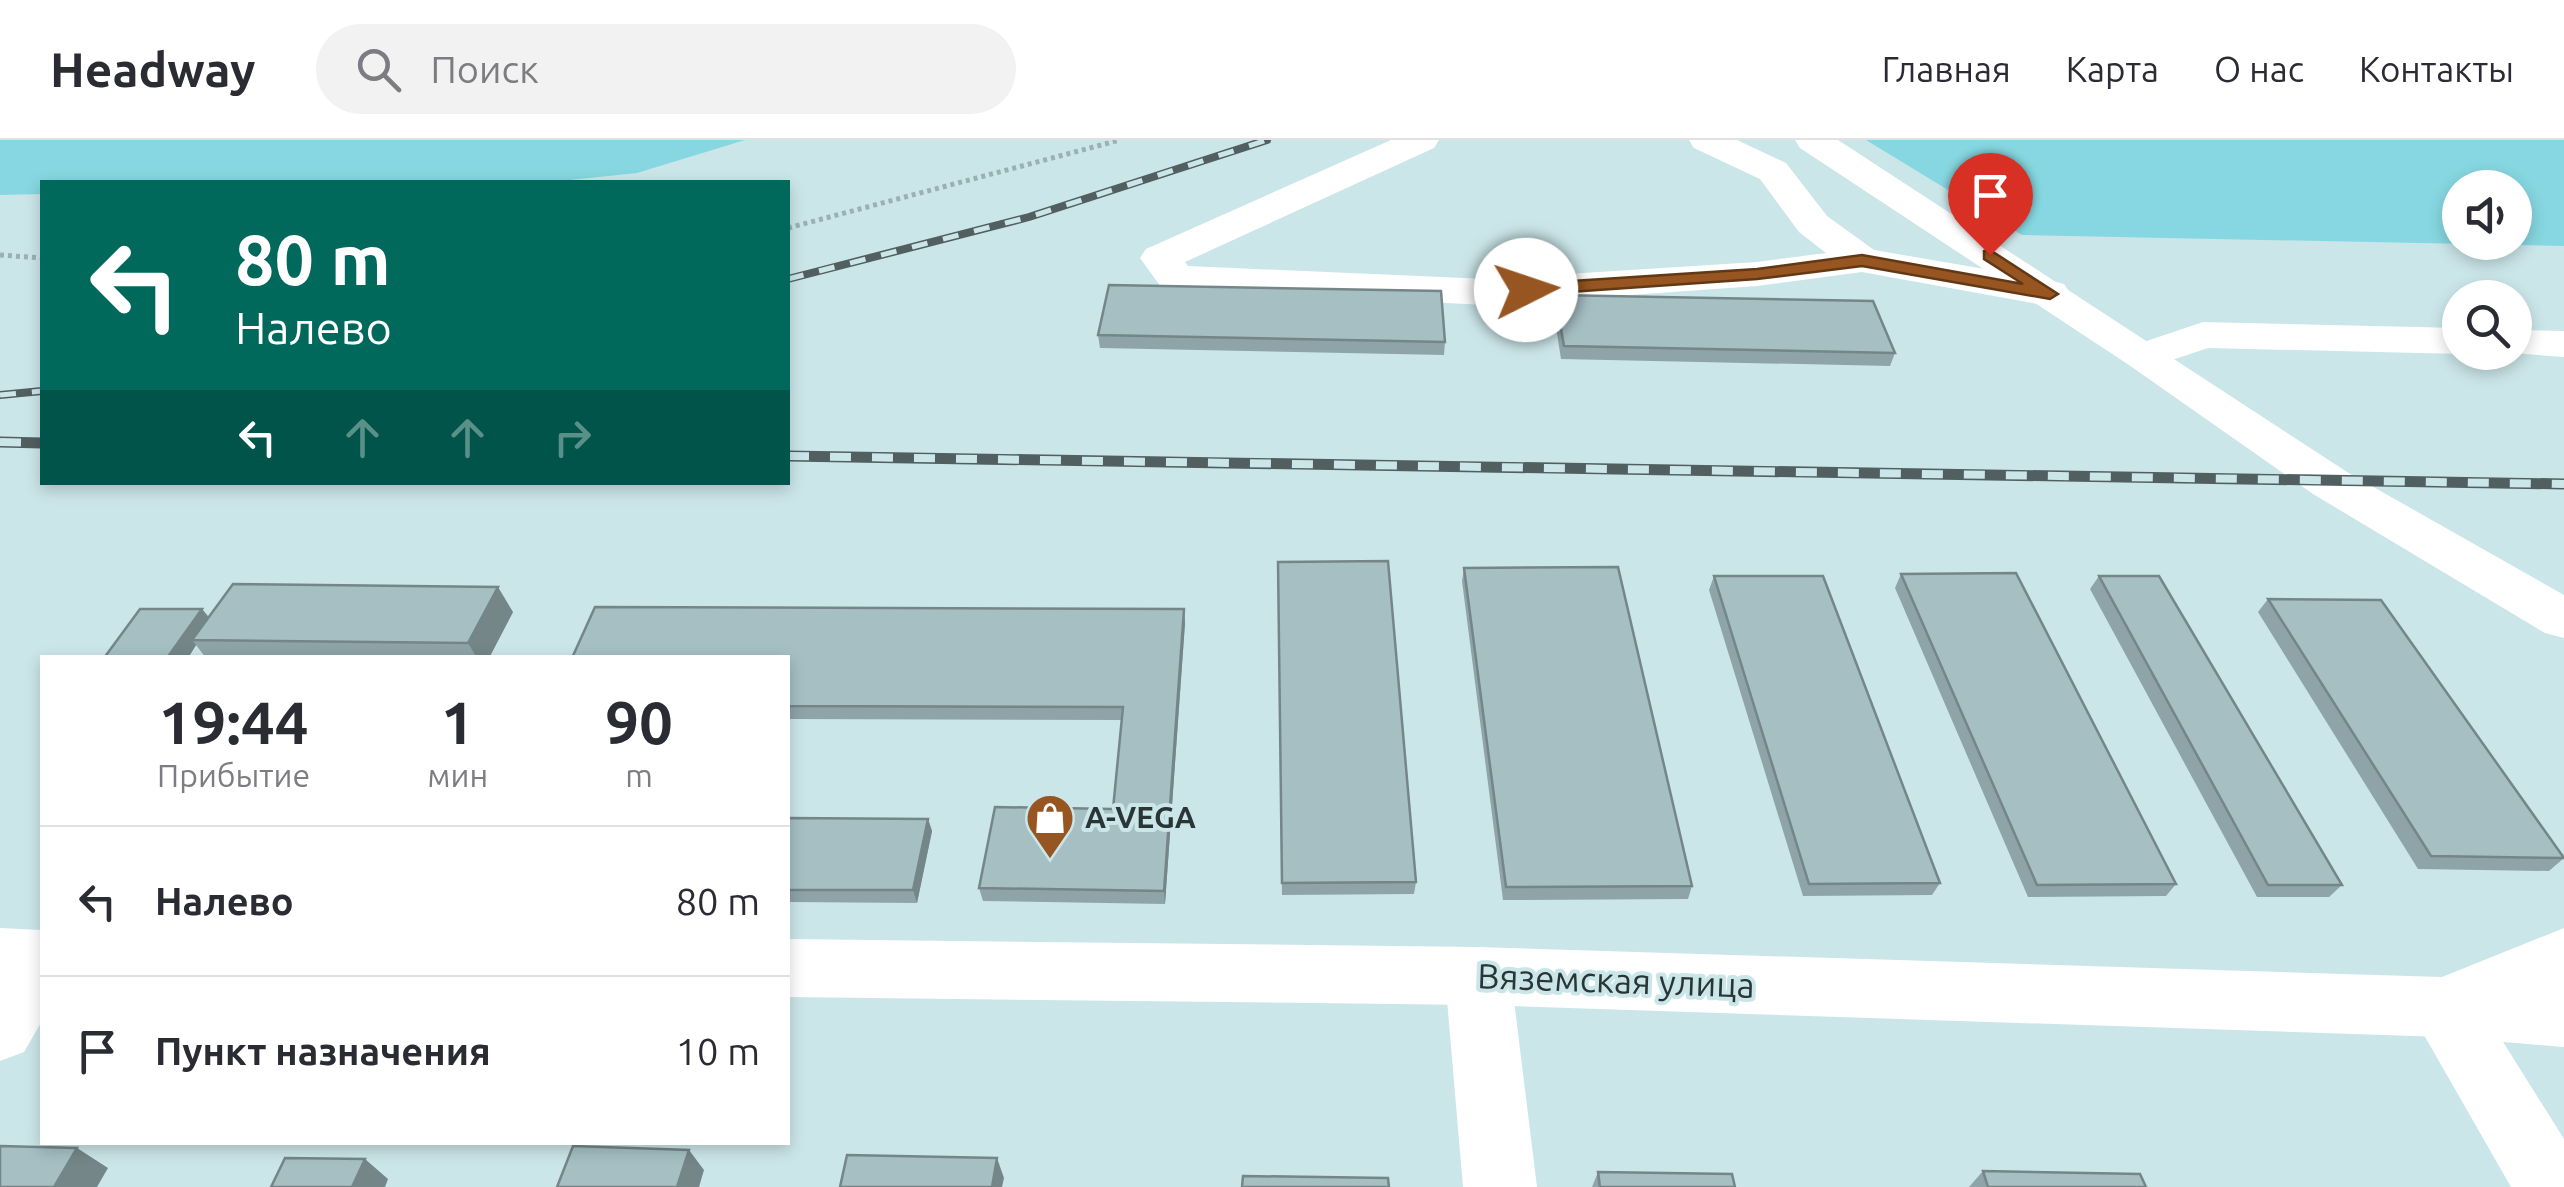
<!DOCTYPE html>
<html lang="ru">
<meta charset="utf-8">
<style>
:root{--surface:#fff;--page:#f2f2f3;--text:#2b2b33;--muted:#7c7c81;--line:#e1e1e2}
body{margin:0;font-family:Ubuntu,sans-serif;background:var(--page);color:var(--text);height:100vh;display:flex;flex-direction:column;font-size:38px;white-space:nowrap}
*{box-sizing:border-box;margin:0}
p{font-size:32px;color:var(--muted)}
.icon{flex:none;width:55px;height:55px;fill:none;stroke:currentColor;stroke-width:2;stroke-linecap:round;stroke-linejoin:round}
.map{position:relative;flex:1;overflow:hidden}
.sheet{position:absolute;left:40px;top:515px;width:750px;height:490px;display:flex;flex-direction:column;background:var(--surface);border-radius:0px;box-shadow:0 5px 15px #0003}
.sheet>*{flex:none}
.banner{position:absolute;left:40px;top:40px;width:750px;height:305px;border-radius:0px;box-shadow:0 5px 15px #0003;background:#00695c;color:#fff;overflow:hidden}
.controls{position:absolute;left:2442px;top:30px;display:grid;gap:20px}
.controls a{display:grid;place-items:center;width:90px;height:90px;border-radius:50%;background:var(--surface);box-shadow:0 5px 15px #0003;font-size:50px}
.pin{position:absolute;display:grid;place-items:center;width:85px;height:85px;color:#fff;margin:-102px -42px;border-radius:50% 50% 50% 0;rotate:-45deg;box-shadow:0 0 10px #0007}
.pin .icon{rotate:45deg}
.me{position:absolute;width:110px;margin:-55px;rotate:86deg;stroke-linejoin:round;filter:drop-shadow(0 0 8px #0008)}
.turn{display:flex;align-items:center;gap:35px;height:210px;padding:0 30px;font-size:45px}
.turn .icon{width:130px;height:130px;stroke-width:2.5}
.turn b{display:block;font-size:70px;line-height:85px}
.lanes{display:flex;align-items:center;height:95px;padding:0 30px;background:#0003;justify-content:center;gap:50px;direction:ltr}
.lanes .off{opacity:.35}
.eta{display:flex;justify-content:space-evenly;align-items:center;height:170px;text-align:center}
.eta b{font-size:60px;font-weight:600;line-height:70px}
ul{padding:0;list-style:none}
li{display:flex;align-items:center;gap:30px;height:150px;padding:0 30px;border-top:2px solid var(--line)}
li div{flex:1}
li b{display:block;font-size:38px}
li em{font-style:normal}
header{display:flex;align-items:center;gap:60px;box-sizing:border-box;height:140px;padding:0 50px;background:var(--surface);border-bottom:2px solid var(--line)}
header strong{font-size:48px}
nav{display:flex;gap:55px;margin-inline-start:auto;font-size:35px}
.search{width:700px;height:90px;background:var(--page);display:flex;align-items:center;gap:25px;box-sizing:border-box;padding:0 35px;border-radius:55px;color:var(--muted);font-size:38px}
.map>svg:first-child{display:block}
</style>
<header>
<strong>Headway</strong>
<div class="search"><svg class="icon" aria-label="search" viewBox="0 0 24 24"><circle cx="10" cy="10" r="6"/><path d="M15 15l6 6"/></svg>Поиск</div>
<nav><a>Главная</a><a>Карта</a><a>О нас</a><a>Контакты</a></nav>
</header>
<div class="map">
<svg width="2564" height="1047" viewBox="0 0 2564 1047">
<rect width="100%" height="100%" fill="#cbe6e9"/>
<path fill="#86d7e1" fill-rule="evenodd" d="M0,0H745L637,33L551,42H42V54L0,55Z
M1866,0H2564V106L2022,95ZM2460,48H2515V102H2460Z"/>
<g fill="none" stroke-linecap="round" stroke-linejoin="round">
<path stroke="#9ab0b3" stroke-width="5" stroke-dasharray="4 4" stroke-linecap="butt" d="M788,88L1120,0
M0,115L42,118"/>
<path fill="#fff" fill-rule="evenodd" d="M1391,0H1439L1434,8L1185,122L1188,126L1487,139L1757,122L1826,113L1799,92L1760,39L1694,8L1689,0H1737L1786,23L1827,76L1874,110L2049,140L2064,144L2070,153L2064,162L2049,166L1862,132L1757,146L1487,165L1176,150L1161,147L1140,118L1146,109Z
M2203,182L2460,188V212H2466L2460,214L2208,208L2145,229L2129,225L2123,216L2129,207Z
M2515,190L2564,191V217L2500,212H2515Z
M42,794V881L24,912L0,921V831L19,803Z
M1478,807L1501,815L1511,836L1537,1047H1463L1445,836L1455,815Z
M2444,837L2468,846L2564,999V1047H2511L2420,888L2410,867L2420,846Z"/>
<path fill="#fff" fill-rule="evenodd" d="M1795,0H1838L2347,332L2564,455V498L2545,493L2313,354L2129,225L1800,8Z
M0,788L42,790V848L0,846Z
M2564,788V907L2444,897L1478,865L788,857V799L1478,807L2442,837Z"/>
<g stroke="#515f61" stroke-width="8">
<path id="rail-far1" d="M788,139L1029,77L1267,0
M0,255L42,251"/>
</g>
<g stroke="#515f61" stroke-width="11">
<path id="rail" d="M0,302L42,303
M788,316L2564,344"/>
</g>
<use href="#rail-far1" stroke="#cbe6e9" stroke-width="5" stroke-dasharray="16" stroke-linecap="butt"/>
<use href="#rail" stroke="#cbe6e9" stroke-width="8" stroke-dasharray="21" stroke-linecap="butt"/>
</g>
<path fill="#8ea4a8" d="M1555,155L1895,213L1890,226L1561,219L1553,168Z
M1098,195L1445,202L1444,215L1100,208Z
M1278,422L1416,742L1414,754L1282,755Z
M1464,428L1692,746L1688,759L1503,760L1462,441Z
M1901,434L2176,744L2166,756L2028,757L1895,448Z
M1714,436L1940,743L1932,755L1803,756L1709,450Z
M2099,436L2342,745L2329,757H2257L2090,449Z
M2268,459L2564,718L2549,731L2418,729L2258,472Z
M202,469L209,477L513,472L489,518H206L196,505L188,518Z
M1184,469L1185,483L1165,764L983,761L979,748L1113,669L1122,580L788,579V518Z
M788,678L928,679L932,691L917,763L788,762Z
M1983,1031L2146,1047H1969Z
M1598,1032L1735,1047H1592Z"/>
<path fill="#748688" d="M498,447L513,472L489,518H477L468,503Z
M202,469L212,482L192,500L196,505L188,518H167Z
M1184,469L1185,483L1165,764L1164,751Z
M928,679L932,691L917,763L913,750Z
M77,1008L108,1028L97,1047H54Z
M689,1010L704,1030L699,1047H677Z
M997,1018L1004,1038L1002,1047H992Z
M365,1019L388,1039L385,1047H352Z"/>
<path fill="#a5bfc3" stroke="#748688" stroke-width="2.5" d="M1109,145L1441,151L1445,202L1098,195Z
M1555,155L1873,161L1895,213L1564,206Z
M1388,421L1416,742L1282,743L1278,422Z
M1618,427L1692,746L1506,747L1464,428Z
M2016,433L2176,744L2037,745L1901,434Z
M1714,436H1823L1940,743L1809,744Z
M2099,436H2159L2342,745H2268Z
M233,444L498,447L468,503L192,500Z
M2268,459L2381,460L2564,718L2431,716Z
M595,467L1184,469L1164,751L979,748L995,667L1113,669L1123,567L788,566V518H572Z
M140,469H202L167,518H104Z
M788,678L928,679L913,750H788Z
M0,1006L77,1008L54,1047H0Z
M573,1006L689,1010L677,1047H557Z
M847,1015L997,1018L992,1047H840Z
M285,1018L365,1019L352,1047H271Z
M1983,1031L2140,1034L2146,1047H1988Z
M1598,1032L1732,1034L1735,1047H1600Z
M1243,1036L1388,1038L1389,1047H1242Z"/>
<path fill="#975621" stroke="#623815" stroke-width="2.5" d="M1990,110L2058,154L2050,159L1862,126L1757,139L1526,155L1517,150L1526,144L1757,129L1862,115L2023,144L1984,119V111Z"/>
<defs>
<g id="shop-pin" transform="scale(2.5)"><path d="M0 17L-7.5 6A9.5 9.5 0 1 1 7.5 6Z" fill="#975621" stroke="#cbe6e9"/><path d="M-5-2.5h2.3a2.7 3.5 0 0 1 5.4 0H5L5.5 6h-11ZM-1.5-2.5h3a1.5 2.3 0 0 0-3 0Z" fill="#fff"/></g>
</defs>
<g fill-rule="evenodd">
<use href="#shop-pin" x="1050" y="678"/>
</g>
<g text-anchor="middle" stroke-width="8" stroke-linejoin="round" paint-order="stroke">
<g font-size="30" font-weight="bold" fill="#2a3536" stroke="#cbe6e9" text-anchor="start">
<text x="1085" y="688">A-VEGA</text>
</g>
<g font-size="35" fill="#2a3536" stroke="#cbe6e9">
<text transform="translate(1616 841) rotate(2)" y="12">Вяземская улица</text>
</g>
</g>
</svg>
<div class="controls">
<a><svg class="icon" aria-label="sound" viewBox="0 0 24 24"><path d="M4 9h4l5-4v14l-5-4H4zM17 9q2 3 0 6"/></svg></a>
<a><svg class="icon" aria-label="search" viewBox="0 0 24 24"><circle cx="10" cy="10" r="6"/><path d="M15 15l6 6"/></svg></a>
</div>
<div class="pin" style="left:1990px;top:115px;background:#d93025"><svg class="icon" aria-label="arrive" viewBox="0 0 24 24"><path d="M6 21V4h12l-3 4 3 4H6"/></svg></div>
<svg class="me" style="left:1526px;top:150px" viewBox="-20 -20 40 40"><circle r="19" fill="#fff"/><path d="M0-13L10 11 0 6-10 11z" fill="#975621"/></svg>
<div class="banner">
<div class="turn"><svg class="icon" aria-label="left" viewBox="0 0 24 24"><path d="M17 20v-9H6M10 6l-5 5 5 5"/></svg><div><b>80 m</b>Налево</div></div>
<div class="lanes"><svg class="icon" aria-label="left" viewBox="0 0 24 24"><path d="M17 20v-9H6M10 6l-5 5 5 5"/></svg><svg class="icon off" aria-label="ahead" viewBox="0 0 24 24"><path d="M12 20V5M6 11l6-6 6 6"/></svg><svg class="icon off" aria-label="ahead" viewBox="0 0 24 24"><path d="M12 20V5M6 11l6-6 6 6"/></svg><svg class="icon off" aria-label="right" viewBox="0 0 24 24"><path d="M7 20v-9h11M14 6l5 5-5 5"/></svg></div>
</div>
<section class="sheet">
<div class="eta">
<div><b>19:44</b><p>Прибытие</p></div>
<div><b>1</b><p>мин</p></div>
<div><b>90</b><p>m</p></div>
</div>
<ul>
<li><svg class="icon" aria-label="left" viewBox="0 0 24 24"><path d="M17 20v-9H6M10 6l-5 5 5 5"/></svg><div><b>Налево</b></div><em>80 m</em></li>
<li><svg class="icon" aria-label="arrive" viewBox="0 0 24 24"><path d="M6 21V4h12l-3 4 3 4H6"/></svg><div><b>Пункт назначения</b></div><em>10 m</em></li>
</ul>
</section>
</div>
